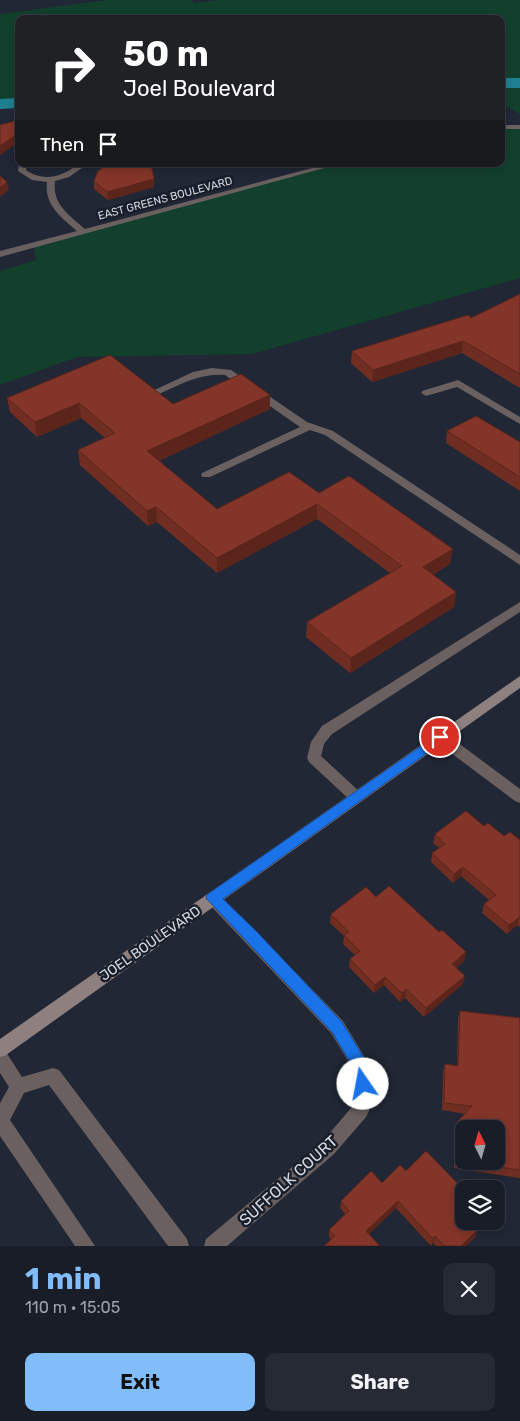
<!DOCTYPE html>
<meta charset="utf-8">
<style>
:root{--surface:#191d28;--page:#262a34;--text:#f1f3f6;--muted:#9fa2a8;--line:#373b45;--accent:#81bdfa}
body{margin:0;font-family:Rubik,sans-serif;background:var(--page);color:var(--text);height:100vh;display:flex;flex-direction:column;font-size:19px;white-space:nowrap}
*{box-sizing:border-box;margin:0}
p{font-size:16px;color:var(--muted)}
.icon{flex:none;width:28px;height:28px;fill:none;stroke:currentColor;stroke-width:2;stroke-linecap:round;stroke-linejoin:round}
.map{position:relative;height:1246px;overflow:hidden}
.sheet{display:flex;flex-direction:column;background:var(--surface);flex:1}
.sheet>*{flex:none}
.guide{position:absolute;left:15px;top:15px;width:490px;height:152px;border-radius:10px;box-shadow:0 2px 8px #0003,0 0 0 1px var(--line);background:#202124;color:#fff;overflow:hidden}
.needle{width:32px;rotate:355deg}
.fabs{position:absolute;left:455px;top:1120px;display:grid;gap:10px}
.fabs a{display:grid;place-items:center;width:50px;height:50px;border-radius:10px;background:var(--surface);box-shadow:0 2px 8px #0003,0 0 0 1px var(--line);font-size:25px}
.pin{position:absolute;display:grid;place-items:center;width:42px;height:42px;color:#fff;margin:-21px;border:2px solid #fff;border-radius:50%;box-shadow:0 1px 5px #0007}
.me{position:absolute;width:55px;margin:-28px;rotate:348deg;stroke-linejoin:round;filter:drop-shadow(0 0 4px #0008)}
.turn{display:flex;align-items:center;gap:18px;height:105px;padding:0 25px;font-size:22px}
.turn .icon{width:65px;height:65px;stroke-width:2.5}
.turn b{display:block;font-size:35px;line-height:42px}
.then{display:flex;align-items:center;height:48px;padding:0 25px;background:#0003;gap:10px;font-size:19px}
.round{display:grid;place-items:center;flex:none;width:52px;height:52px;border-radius:10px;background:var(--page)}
.headline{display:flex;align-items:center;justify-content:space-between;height:85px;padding:0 25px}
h1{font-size:30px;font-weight:700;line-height:38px;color:var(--accent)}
.primary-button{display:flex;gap:10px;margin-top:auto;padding:10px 25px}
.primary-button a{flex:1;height:58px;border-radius:10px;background:var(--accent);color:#111;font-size:20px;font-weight:700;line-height:58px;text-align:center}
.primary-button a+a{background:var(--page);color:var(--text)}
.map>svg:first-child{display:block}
</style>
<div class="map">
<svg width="520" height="1246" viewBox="0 0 520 1246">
<rect width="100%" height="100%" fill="#212735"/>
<path fill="#12402c" d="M107,0H191L195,3L218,0H520V114L501,103V19H19V106H0V14Z
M520,125V278L252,354L77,357L0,385V271L36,260L34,247L336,164H501V126Z"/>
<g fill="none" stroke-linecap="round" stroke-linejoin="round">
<path fill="#1e7f90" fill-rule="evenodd" d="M501,78H520V88H501Z
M19,98V108L0,109V99Z"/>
<path fill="#69605f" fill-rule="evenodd" d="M212,368L231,370L307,422L333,431L520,555V565L325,435L310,430L210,477H202L201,475L202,473L300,427L225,375C199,373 177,386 155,396L151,397L146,394L193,372Z
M458,380L520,417V424L457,387L426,396L421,393L422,391Z
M520,602V612L332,734L324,744L321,756L361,793L363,797L361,801L356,803L351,801L309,762L307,758L311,742L322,726Z"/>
<path fill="#69605f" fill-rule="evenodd" d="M501,125H520V129H501Z
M19,164H27L26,170C41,181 60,178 74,167V164H82V168L69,177L55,181C52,204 69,215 85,229L327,164H339L0,257V251L77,231C61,217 44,205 47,182L32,180L18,171Z
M440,732L445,733L520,789V803L515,801L435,741L433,737L435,733Z
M213,891L218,893L343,1021L373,1071L369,1111L366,1117L334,1154L227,1246H204L206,1239L322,1142L352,1107L355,1072L331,1033L208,903L205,898L208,893Z
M0,1050L6,1052L22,1077L53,1068L59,1070L187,1239L189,1246H168L49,1085L24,1093L10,1120L95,1246H75L0,1136V1103L9,1087L0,1073Z"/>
<path fill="#8e807f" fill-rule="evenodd" d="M520,676V688L6,1055L0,1057V1039Z"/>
</g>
<path fill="#702e22" d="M154,179V187L108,200L94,189V181Z
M520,294V388L462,353L372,382L351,363L352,351L471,318Z
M7,398L173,404L270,409L159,461L217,509L319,493L450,564L433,575L456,592L454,607L350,673L306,637L307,622L390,573L317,519L217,573L157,522L148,526L80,465L78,450L105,438L81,418L37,437L10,412Z
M447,431L520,442V491L446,443Z
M484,826L504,836L520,840V927L517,925L507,934L482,913L484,904L489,900L461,876L453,883L431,862L432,853L439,848L433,843L435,834Z
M376,897L439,932L466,952L464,961L456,968L463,984L424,1017L405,998L400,1002L384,985L374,993L349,967L350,959L355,955L343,944L344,936L330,923L331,914Z
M460,1011L520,1018V1178L454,1168L455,1128L458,1121L465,1114L442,1110L443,1072L445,1064L457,1066L458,1019Z
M406,1171L464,1190V1213L462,1215L477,1230L475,1237L466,1246H436L433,1243L431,1246L396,1208L369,1234L331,1240L329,1237V1230L345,1214L340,1208L341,1201L382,1183Z"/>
<path fill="#5b251c" d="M19,133V142L0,155V146Z
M154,179V187L108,200L107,192Z
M7,182L9,190L0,197V188Z
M463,341L462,353L372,382L373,370Z
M270,395V409L148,466L147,451Z
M79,403L81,418L37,437L35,422Z
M317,504V519L217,573V558Z
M156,507L157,522L148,526L147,511Z
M453,549L450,564L421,582L423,567Z
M456,592L454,607L350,673L351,658Z
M463,867L461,876L453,883L454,874Z
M520,916L517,925L507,934L509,925Z
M466,952L464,961L450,972L452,964Z
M465,976L463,984L424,1017L426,1008Z
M385,977L384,985L374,993L375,985Z
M406,989L405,998L400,1002L402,993Z
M398,1201L396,1208L365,1238L366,1231Z
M464,1208V1213L457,1219L460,1212Z
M477,1230L475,1237L466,1246H461Z
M435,1236L433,1243L431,1246L433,1239Z"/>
<path fill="#823528" stroke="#5b251c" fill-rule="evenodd" d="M19,120V133L0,146V125Z
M108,164H151L154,179L107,192L94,181L98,171Z
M0,176L7,182L0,188Z
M520,294V374L463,341L373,370L352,351L468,315L471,318Z
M110,355L173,404L241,374L270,395L147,451L217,509L289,472L319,493L349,476L453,549L423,567L456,592L351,658L307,622L402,566L317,504L217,558L156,507L147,511L78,450L115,433L79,403L35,422L7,398Z
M476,416L520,442V477L447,431Z
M466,811L484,826L488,823L504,836L510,832L520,840V917L509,925L484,904L496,895L463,867L454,874L432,853L445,844L435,834Z
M389,886L439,932L442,930L466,952L452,964L465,976L426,1008L406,989L402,993L385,977L375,985L350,959L360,951L344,935L349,932L331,914L366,887L376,897Z
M460,1011L520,1018V1170L456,1161L458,1121L472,1106L444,1103L445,1064L458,1066ZM464,1129H496V1161H464Z
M426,1151L464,1190V1208L460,1212L464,1217V1221H468L477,1230L461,1246H445L435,1236L433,1239L398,1201L366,1231L380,1246H324L335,1236L329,1230L349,1211L341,1201L371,1171L382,1183L400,1165L406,1171Z"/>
<path fill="#1a73e8" stroke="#114b97" d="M440,733L444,734L446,737L444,741L223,899L258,933L342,1022L372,1071L368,1090L363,1092L357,1090L355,1084L356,1072L332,1032L206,898L208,894Z"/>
<g text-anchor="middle" stroke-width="5" stroke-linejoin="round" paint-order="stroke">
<g font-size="11" fill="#d4d9e2" stroke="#181e2a">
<text transform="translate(165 198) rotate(-15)" y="4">EAST GREENS BOULEVARD</text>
</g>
<g font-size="14" fill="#d4d9e2" stroke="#181e2a">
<text transform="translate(150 943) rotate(-35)" y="5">JOEL BOULEVARD</text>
</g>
<g font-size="16" fill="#d4d9e2" stroke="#181e2a">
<text transform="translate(288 1180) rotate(-42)" y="6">SUFFOLK COURT</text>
</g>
</g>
</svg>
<div class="fabs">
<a><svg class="needle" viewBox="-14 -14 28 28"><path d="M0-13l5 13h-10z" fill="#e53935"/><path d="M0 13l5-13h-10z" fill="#9fa2a8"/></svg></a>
<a><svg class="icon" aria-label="layers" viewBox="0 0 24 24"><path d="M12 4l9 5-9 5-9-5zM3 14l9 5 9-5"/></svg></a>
</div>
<div class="pin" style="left:440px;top:737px;background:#d93025"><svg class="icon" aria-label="arrive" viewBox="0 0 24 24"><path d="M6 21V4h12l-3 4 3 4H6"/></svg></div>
<svg class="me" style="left:363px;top:1084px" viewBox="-20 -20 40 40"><circle r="19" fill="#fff"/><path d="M0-13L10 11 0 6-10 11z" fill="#1a73e8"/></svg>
<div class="guide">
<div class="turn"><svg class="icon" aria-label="right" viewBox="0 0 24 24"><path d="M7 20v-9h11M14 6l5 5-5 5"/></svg><div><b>50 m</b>Joel Boulevard</div></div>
<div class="then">Then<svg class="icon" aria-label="arrive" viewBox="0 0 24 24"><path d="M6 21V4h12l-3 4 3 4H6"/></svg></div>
</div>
</div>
<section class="sheet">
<div class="headline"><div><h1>1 min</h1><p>110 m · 15:05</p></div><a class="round"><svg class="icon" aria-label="close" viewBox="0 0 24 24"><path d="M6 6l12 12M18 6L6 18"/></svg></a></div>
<div class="primary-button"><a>Exit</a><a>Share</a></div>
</section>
